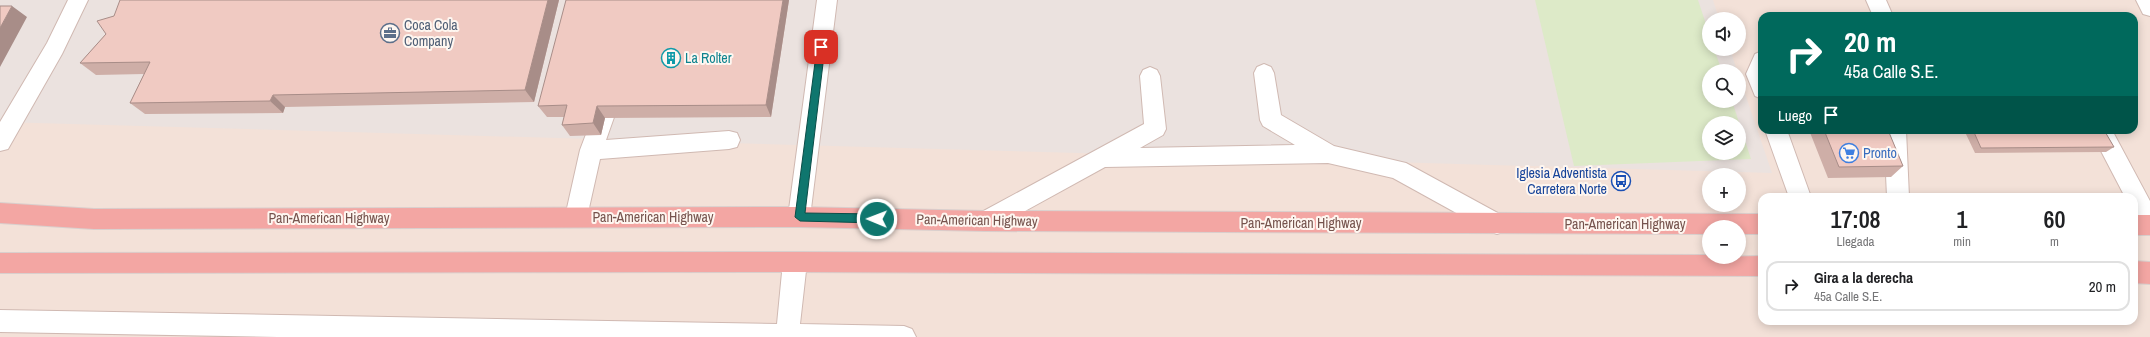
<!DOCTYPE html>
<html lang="es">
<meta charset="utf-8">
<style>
:root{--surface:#fff;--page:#f6f6f6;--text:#202124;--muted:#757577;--line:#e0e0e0}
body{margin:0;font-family:"Archivo Narrow",sans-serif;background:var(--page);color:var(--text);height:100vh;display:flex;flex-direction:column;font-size:15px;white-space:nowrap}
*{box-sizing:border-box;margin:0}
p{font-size:13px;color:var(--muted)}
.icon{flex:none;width:22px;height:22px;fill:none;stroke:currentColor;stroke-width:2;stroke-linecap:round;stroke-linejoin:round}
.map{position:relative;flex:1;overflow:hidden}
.sheet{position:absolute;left:1758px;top:193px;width:380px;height:132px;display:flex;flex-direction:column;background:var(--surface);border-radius:12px;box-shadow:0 2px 10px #0003}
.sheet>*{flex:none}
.banner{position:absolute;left:1758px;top:12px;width:380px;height:122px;border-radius:12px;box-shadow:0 2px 10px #0003;background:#00695c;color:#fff;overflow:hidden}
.controls{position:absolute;left:1702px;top:12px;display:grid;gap:8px}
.controls a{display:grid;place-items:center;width:44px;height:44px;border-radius:50%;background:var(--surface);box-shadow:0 2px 10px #0003;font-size:20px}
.pin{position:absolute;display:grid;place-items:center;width:34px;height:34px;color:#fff;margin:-17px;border-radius:8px;box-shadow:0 2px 6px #0006}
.me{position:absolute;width:44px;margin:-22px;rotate:271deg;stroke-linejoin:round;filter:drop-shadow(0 0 3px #0008)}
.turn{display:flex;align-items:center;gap:14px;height:84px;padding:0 20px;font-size:18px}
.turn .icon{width:52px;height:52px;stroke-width:2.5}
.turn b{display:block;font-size:28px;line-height:34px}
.then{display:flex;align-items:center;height:38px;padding:0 20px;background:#0003;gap:8px;font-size:15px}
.eta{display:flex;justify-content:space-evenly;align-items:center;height:68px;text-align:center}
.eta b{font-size:24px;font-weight:600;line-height:28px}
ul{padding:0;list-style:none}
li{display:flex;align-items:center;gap:12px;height:50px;margin:0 8px 6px;padding:0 12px;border:2px solid var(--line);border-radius:12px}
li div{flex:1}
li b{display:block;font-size:15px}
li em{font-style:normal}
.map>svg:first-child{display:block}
</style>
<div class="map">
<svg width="2150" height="337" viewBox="0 0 2150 337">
<rect width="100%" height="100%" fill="#fcf1ea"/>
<path fill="#f3e1d8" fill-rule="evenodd" d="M0,0H2150V337H0ZM1762,16H2134V130H1762ZM1709,19H1739V49H1709ZM1709,71H1739V101H1709ZM1709,123H1739V153H1709ZM1709,175H1739V205H1709ZM1762,197H2134V321H1762ZM1709,227H1739V257H1709Z"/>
<path fill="#ebe2df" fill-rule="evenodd" d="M0,0H1713L1719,19H1709V49H1730L1737,71H1709V101H1739V76L1772,173L0,122ZM1709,123H1739V153H1709Z"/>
<path fill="#ddeac8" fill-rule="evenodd" d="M1535,0H1698L1709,33V49H1714L1722,71H1709V101H1732L1751,159L1574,166ZM1709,123H1739V153H1709Z"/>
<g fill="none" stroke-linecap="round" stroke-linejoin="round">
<g stroke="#d0b9b2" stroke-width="2">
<path id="minor" d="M68,0H88L62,54L8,149L0,151V122L47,43Z
M817,0H837L810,217L807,224L799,227L791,224L788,217Z
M1866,0H1886L1893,16H1873Z
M2136,0H2150V16L2143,14Z
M1762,51V99L1755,96L1746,74L1755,54Z
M1264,64L1271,67L1274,73L1281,115L1334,146L1406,163L1505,217L1508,224L1505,231L1497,234L1489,231L1393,178L1328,163L1105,167L994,228L986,231L978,228L975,221L978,214L1144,124L1140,76L1143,70L1150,67L1157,70L1160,76L1166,129L1163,135L1140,148L1295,145L1263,126L1260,120L1254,73L1257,67Z
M607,97L615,100L618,106L606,140L729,131L737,133L740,140L737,147L729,149L600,159L587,217L584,224L576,227L568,224L565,217L580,150L599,100Z
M1765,130H1787L1811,197H1789Z
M1884,130H1906L1909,197H1887Z
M2090,130H2112L2150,201V233L2142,230L2134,215V197H2125Z
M795,252L803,255L807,262L800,324L904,326L912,329L916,337H278L0,332V310L777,324L783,262L787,255Z"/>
</g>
<g stroke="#d9cfcd" stroke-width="2">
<path id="highway" d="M0,203L94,209L799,207L986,211L1762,214V234H1739V227H1709V234L986,231L799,227L94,229L0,223Z
M2134,215H2150V235H2134Z
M795,252L1709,255V257L1762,256V276L795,272L0,273V253Z
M2134,261L2150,262V284L2134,283Z"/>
</g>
<use href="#minor" fill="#fff" fill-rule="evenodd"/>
<use href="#highway" fill="#f3a6a3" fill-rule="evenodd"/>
</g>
<path fill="#ceaea7" d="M559,0L534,102L285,107L283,113L145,114L130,103L144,74L96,75L80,63L106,34Z
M789,0L771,117L605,118L601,135L570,136L562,125L564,117H547L538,106Z
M1809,130H1888L1903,166L1891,177L1828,178Z
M1964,130H2104L2114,147L2106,152L1975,153Z"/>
<path fill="#a88d88" d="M548,0H559L534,102L525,90Z
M783,0H789L771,117L766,105Z
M12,6L27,17L0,67V28Z
M273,95L285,107L283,113L270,101Z
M597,106L605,118L601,135L593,123Z"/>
<path fill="#f0cac2" stroke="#a88d88" d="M120,0H548L525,90L273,95L270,101L130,103L150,62L80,63L106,34L97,21L114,16Z
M566,0H783L766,105L597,106L593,123L562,125L567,105L538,106Z
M0,6H12L0,28Z
M1824,130H1888L1903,166L1839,167Z
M1973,130H2104L2114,147L1981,148Z"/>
<path fill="#0f766e" stroke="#0a4d48" d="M821,43L825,47L805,213L877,214L882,219L877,223L800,221L795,217L817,47Z"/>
<defs>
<g id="office-ring" transform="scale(1)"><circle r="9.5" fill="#fef6f0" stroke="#5c6f8a" stroke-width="1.5"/><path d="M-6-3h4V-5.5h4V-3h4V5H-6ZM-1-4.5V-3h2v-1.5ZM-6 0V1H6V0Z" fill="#5c6f8a"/></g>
<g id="building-ring" transform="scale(1)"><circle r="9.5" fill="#fef6f0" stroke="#0f9aa8" stroke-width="1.5"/><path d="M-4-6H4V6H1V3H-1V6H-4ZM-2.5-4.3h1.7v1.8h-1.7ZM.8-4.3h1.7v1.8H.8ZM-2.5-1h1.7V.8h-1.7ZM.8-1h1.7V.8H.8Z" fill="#0f9aa8"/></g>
<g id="supermarket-ring" transform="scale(1)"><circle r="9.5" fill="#fef6f0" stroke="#3f7fe0" stroke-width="1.5"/><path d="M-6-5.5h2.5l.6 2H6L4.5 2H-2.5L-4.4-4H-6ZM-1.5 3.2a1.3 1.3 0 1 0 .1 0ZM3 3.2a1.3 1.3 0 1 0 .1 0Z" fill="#3f7fe0"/></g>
<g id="bus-ring" transform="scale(1)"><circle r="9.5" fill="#fef6f0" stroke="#1a4fb4" stroke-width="1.5"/><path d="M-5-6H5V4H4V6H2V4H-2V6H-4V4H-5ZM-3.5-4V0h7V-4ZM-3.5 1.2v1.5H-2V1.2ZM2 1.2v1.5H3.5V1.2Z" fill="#1a4fb4"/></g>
</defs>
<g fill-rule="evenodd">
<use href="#office-ring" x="390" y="33"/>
<use href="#building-ring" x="671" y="58"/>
<use href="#supermarket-ring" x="1849" y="153"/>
<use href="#bus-ring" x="1621" y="181"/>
</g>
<g text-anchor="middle" stroke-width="4" stroke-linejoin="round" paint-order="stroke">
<g font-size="14" fill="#4e5e75" stroke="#fef6f0" text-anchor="start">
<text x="404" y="30">Coca Cola<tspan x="404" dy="16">Company</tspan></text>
</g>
<g font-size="14" fill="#0d838f" stroke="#fef6f0" text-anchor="start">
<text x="685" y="63">La Rolter</text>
</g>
<g font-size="14" fill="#366cbe" stroke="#fef6f0" text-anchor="start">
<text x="1863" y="158">Pronto</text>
</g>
<g font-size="14" fill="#164399" stroke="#fef6f0" text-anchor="end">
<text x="1607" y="178">Iglesia Adventista<tspan x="1607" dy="16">Carretera Norte</tspan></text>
</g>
<g font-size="14" fill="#76534d" stroke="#fef6f0">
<text x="653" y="222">Pan-American Highway</text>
<text x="329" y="223">Pan-American Highway</text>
<text transform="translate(977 220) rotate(1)" y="5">Pan-American Highway</text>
<text x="1301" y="228">Pan-American Highway</text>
<text x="1625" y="229">Pan-American Highway</text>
</g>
</g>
</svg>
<div class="controls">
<a><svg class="icon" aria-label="sound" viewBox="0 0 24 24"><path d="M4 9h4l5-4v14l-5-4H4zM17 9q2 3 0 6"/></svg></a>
<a><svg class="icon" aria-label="search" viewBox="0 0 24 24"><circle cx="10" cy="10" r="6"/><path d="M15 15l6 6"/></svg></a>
<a><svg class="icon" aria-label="layers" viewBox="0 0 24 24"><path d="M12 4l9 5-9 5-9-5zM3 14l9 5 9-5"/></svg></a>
<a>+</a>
<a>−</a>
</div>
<div class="pin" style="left:821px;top:47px;background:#d93025"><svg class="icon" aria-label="arrive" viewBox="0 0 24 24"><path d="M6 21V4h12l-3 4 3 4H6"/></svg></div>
<svg class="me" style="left:877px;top:219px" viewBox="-20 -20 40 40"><circle r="17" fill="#0f766e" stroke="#fff" stroke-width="3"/><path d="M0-11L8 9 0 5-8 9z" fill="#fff"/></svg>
<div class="banner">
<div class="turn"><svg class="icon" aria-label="right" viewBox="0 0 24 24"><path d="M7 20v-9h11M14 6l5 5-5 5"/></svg><div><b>20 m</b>45a Calle S.E.</div></div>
<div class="then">Luego<svg class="icon" aria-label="arrive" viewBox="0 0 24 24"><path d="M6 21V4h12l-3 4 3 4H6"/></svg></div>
</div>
<section class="sheet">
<div class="eta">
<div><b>17:08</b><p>Llegada</p></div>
<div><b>1</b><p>min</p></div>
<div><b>60</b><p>m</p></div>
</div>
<ul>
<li><svg class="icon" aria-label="right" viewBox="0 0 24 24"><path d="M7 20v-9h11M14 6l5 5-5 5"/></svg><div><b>Gira a la derecha</b><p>45a Calle S.E.</p></div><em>20 m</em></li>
</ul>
</section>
</div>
